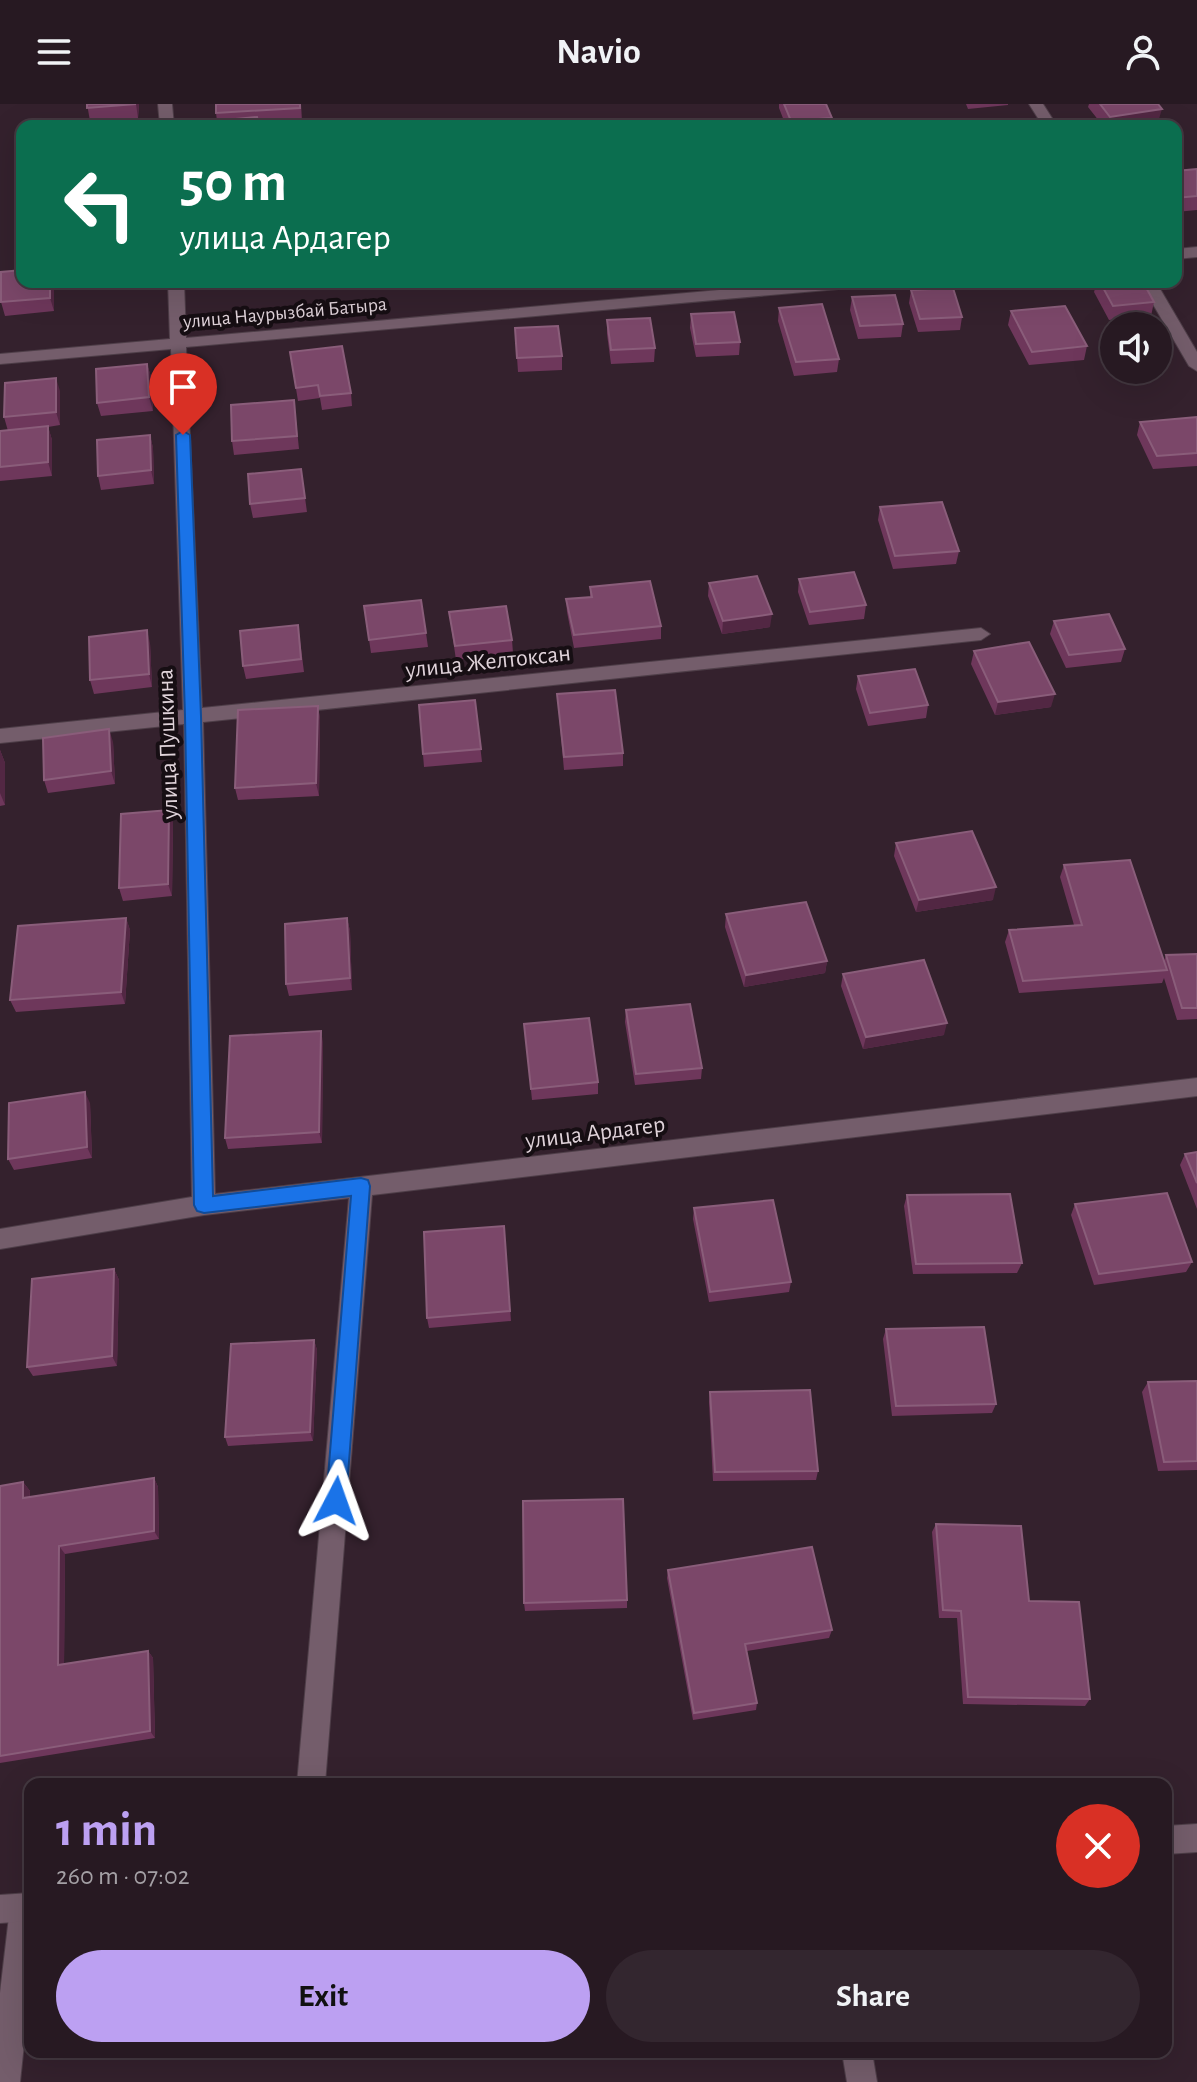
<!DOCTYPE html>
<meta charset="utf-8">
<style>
:root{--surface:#271922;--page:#33262f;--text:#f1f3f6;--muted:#a4a0a5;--line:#433840;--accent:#bca0f2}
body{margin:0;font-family:"Alegreya Sans",sans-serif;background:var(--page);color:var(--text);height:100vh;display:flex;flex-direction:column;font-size:30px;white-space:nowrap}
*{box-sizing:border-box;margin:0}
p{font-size:26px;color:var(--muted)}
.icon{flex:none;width:44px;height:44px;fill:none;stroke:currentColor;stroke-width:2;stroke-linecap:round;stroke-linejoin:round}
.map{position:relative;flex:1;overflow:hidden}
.side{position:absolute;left:24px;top:1674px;width:1148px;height:280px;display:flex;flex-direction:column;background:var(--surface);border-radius:16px;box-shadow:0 8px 32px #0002,0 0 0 2px var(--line)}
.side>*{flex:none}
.hud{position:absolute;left:16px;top:16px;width:1166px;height:168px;border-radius:16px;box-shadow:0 8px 32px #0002,0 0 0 2px var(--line);background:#0b6e4f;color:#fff;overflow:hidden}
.tools{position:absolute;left:1100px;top:208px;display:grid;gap:16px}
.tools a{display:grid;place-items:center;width:72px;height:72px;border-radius:50%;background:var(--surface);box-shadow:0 8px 32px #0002,0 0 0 2px var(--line);font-size:40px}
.pin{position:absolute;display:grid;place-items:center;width:68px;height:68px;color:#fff;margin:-82px -34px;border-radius:50% 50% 50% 0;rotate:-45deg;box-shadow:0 0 8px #0007}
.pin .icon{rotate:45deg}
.me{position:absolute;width:88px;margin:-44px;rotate:4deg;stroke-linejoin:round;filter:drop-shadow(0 0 6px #0008)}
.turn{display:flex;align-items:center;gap:28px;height:168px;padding:0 32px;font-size:36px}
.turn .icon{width:104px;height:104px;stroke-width:2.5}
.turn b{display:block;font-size:56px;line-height:68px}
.round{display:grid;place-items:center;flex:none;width:84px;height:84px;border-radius:42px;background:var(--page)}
.summary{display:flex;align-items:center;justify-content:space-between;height:136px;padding:0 32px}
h1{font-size:48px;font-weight:600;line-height:60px;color:var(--accent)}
.button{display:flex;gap:16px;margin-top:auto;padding:16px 32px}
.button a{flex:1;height:92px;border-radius:48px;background:var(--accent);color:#111;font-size:32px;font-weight:600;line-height:92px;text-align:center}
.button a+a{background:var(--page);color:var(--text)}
header{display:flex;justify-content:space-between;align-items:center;height:104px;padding:0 32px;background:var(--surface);font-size:36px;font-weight:600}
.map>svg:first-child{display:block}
</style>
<header><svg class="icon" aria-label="menu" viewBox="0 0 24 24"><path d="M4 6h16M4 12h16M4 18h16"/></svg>Navio<svg class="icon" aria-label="person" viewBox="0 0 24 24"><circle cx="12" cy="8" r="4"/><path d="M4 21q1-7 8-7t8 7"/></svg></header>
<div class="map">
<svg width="1197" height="1978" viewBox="0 0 1197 1978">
<rect width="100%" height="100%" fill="#34212d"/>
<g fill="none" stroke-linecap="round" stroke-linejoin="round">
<g stroke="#4e3e48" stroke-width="2">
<path id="minor" d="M158,0H172L174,22H160Z
M1029,0H1043L1057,22H1043Z
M1197,143V153L1176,155V145Z
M168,178H184L186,234L809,178H869L861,183L186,243L202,604L981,524L990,530L981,536L203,618L215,1090L1197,974V992L372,1091L325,1680H297L349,1094L204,1111L0,1145V1125L192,1093L184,620L0,639V625L183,606L171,245L0,260V250L170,235Z
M1140,178H1156L1197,248V267L1189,262Z
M24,1790L30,1792V1883L20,1978H0V1889L10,1804L14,1794Z
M842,1948H872L877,1978H847Z"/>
</g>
<g stroke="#4e3e48" stroke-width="2">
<path id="secondary" d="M1197,1720V1748L1166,1750V1722Z
M30,1789V1817L0,1819V1791Z"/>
</g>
<use href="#minor" fill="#745d6b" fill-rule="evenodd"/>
<use href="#secondary" fill="#745d6b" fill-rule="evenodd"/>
</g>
<path fill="#6e375b" d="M87,0H139L138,14L90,17Z
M301,0L302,17L258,20L217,17L216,9Z
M779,0H826L832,14L831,22H786L779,4Z
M966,0H1008V1L968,5Z
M1089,0H1158V18L1133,22H1103L1088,3Z
M1197,65V106L1176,108V67Z
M22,178H54V207L5,212L1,198Z
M1097,178H1143L1154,198L1151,212L1109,216L1094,188Z
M911,186L962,213L960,226L918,228L909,199Z
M852,193L903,220L901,233L858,235L850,206Z
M779,204L839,255L837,268L794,272L778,217Z
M1011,207L1087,242L1084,256L1029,261L1008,221Z
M691,210L740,238L739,251L696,253L690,224Z
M607,216L655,244L654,258L611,260L607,230Z
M515,224L562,252V266L518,268Z
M290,248L351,289L352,302L322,306L320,294L298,297Z
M147,260L151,273L153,307L101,312L97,299Z
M60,287V321L48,323L52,336V372L0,377V327H8L4,313Z
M294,296L299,345L234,351L232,337Z
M1197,313V362L1153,365L1137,331L1140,318Z
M150,331L153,344L154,380L101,386L98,372Z
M301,365L307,408L253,414L250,400Z
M880,403L959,447L956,460L893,465L878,416Z
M799,475L866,501L864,515L809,521L798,488Z
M709,479L770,523L722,530L708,492Z
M590,483L661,522V535L574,544L567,508L566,495L590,493Z
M364,502L426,529L428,543L371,549Z
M449,508L512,536L513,549L456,556Z
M1054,517L1125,545L1121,558L1066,564L1050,530Z
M298,521L304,568L246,575L243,562Z
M150,539L152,583L94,590L90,576Z
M974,547L1051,603L995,611L971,560Z
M858,572L928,601L926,614L868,622L856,585Z
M557,590L623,649V662L564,666Z
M475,596L482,658L424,663L419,601Z
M318,602L320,615L319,692L238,696L235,684Z
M113,638L115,680L48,689L44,676Z
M0,646L5,659V701L0,702Z
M173,718L172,792L123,797L119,784Z
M896,739L993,796L916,808L894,752Z
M1064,761L1164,857L1166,851L1197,850V915L1177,916L1164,874L1162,879L1019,889L1005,838L1009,826L1074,821L1060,773Z
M726,810L827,857L825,869L744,883L725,823Z
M126,814L130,826L125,900L16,908L10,896Z
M347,814L350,827L352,886L289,892L286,880Z
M843,870L944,931L863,945L841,882Z
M626,906L702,964L701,975L635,981L625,918Z
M524,920L598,978V990L532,996Z
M323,938L322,1039L228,1045L225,1034Z
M90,999L92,1054L14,1066L8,1055Z
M1197,1048V1105L1180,1061L1185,1050Z
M907,1091L1022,1159L1017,1169L913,1170L904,1102Z
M1075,1100L1192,1158L1186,1168L1094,1181L1071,1111Z
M694,1104L791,1178L789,1188L709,1198L693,1115Z
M504,1122L511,1217L429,1224L427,1214Z
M114,1165L119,1176L117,1262L33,1272L27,1263Z
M886,1225L996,1300L992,1309L892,1312L883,1235Z
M314,1236L317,1246L313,1337L228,1342L225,1333Z
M1197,1277V1366L1158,1367L1142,1288L1148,1278Z
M710,1288L818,1367L816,1376L713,1377L709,1298Z
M154,1374L158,1383L159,1435L65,1450L64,1560L148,1547L153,1554L155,1634L0,1659V1382L23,1378L30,1387V1393Z
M936,1420L1090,1595L1085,1602L963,1600L957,1514H939L932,1428Z
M668,1466L832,1526L829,1534L747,1547L757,1599L756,1606L693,1616L667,1474Z
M627,1496V1504L525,1507L524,1499Z"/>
<path fill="#522743" d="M136,0H139L138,14Z
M1162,5L1158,18L1133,22H1108L1110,13Z
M50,178H54V207L50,194Z
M147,260L151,273L153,307L149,293Z
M56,274L60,287V321L56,308Z
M48,322L52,336V372L48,358Z
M150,331L153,344L154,380L151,366Z
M772,510L770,523L722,530L723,517Z
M147,526L150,539L152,583L149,570Z
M1055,590L1051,603L995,611L998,598Z
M318,602L320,615L319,692L316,679Z
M109,625L113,638L115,680L111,667Z
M0,646L5,659V701L0,689Z
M169,706L173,718L172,792L168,780Z
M996,783L993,796L916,808L919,796Z
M126,814L130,826L125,900L121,888Z
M347,814L350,827L352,886L350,874Z
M827,857L825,869L744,883L746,871Z
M947,919L944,931L863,945L866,933Z
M321,927L323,938L322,1039L319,1028Z
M85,988L90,999L92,1054L87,1043Z
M114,1165L119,1176L117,1262L112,1252Z
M314,1236L317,1246L313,1337L310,1328Z
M154,1374L158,1383L159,1435L154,1427Z
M23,1378L30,1387L29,1403L23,1394Z
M59,1442L65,1450L64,1568L58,1561Z
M148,1547L153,1554L155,1634L150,1627Z"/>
<path fill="#7b4769" stroke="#8a5d7a" stroke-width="2" d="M87,0H136L87,4Z
M216,0H300V4L216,9Z
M784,0H826L832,14L791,17Z
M1100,0H1158L1162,5L1110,13Z
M257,13L259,22H216V17Z
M1197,65V92L1176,94V67Z
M22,166V178H50V194L1,198V168Z
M1100,178H1143L1154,198L1113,202Z
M953,184L962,213L920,215L911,186Z
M895,191L903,220L860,222L852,193Z
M822,200L839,255L796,258L779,204Z
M1065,202L1087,242L1032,248L1011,207Z
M734,208L740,238L696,240L691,210Z
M650,214L655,244L611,246L607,216Z
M558,222L562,252L517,254L515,224Z
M342,242L351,289L320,292L318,281L296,284L290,248Z
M147,260L149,293L97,299L96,265Z
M56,274V308L4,313L5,279Z
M294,296L297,332L232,337L231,301Z
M1197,313V349L1157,352L1140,318Z
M48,322V358L0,363V327Z
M150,331L151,366L98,372L97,336Z
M301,365L305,394L250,400L248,370Z
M942,398L959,447L895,452L880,403Z
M854,468L866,501L810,508L799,475Z
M757,472L772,510L723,517L709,479Z
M650,477L661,522L574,531L566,495L592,493L590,483Z
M421,496L426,529L369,536L364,502Z
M506,502L512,536L455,542L449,508Z
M1109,510L1125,545L1069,551L1054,517Z
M298,521L301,555L243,562L240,527Z
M147,526L149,570L90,576L89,533Z
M1029,538L1055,590L998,598L974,547Z
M915,565L928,601L870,609L858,572Z
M615,586L623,649L564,653L557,590Z
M475,596L481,645L423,650L419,601Z
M318,602L316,679L235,684L238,606Z
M109,625L111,667L44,676L43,634Z
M169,706L168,780L119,784L121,710Z
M972,727L996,783L919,796L896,739Z
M1130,756L1167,866L1023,877L1009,826L1082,821L1064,761Z
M806,798L827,857L746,871L726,810Z
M126,814L121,888L10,896L18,822Z
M347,814L350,874L286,880L285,820Z
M1197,850V904H1182L1166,851Z
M924,856L947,919L866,933L843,870Z
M690,900L702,964L636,970L626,906Z
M589,914L598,978L531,985L524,920Z
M321,927L319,1028L225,1034L230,932Z
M85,988L87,1043L8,1055L9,999Z
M1197,1048V1079L1185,1050Z
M1167,1089L1192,1158L1099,1170L1075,1100Z
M1010,1090L1022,1159L916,1160L907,1091Z
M773,1096L791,1178L710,1188L694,1104Z
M504,1122L510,1207L427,1214L424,1128Z
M114,1165L112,1252L27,1263L32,1175Z
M984,1223L996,1300L896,1302L886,1225Z
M314,1236L310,1328L225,1333L231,1240Z
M1197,1277V1357L1164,1358L1148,1278Z
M810,1286L818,1367L715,1368L710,1288Z
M154,1374V1427L59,1442L58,1561L148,1547L150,1627L0,1652V1382L23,1378V1394Z
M623,1395L627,1496L524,1499L523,1397Z
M936,1420L1021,1422L1029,1497L1079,1498L1090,1595L968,1593L961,1507L943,1506Z
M812,1443L832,1526L745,1540L757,1599L694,1609L668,1466Z"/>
<path fill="#1a73e8" stroke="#114b97" stroke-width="2" d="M183,327L190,331L201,612L213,1092L361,1074L368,1076L370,1082L346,1397L343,1404L336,1407L329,1404L326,1397L351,1092L204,1109L197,1107L194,1101L185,612L176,331Z"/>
<g text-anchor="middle" stroke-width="8" stroke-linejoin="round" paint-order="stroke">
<g font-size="20" fill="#dfd2d9" stroke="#160e13">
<text transform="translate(285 208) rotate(-5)" y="7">улица Наурызбай Батыра</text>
</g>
<g font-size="24" fill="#dfd2d9" stroke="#160e13">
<text transform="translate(488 557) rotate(-6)" y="8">улица Желтоксан</text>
<text transform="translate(167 640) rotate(-92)" y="8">улица Пушкина</text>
<text transform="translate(595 1028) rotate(-7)" y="8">улица Ардагер</text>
</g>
</g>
</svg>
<div class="tools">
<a><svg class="icon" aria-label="sound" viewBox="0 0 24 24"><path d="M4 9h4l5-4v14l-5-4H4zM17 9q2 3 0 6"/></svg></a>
</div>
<div class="pin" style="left:183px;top:331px;background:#d93025"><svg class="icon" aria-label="arrive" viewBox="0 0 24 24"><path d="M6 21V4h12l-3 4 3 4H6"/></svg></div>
<svg class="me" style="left:336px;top:1397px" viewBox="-20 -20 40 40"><path d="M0-17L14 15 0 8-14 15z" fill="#1a73e8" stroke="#fff" stroke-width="4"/></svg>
<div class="hud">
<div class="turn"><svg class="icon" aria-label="left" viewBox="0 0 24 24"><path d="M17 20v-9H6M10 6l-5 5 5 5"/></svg><div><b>50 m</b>улица Ардагер</div></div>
</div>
<section class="side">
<div class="summary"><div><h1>1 min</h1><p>260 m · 07:02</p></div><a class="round" style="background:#d93025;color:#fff"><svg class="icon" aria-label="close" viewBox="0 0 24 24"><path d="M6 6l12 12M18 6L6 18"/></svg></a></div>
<div class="button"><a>Exit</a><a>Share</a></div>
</section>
</div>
